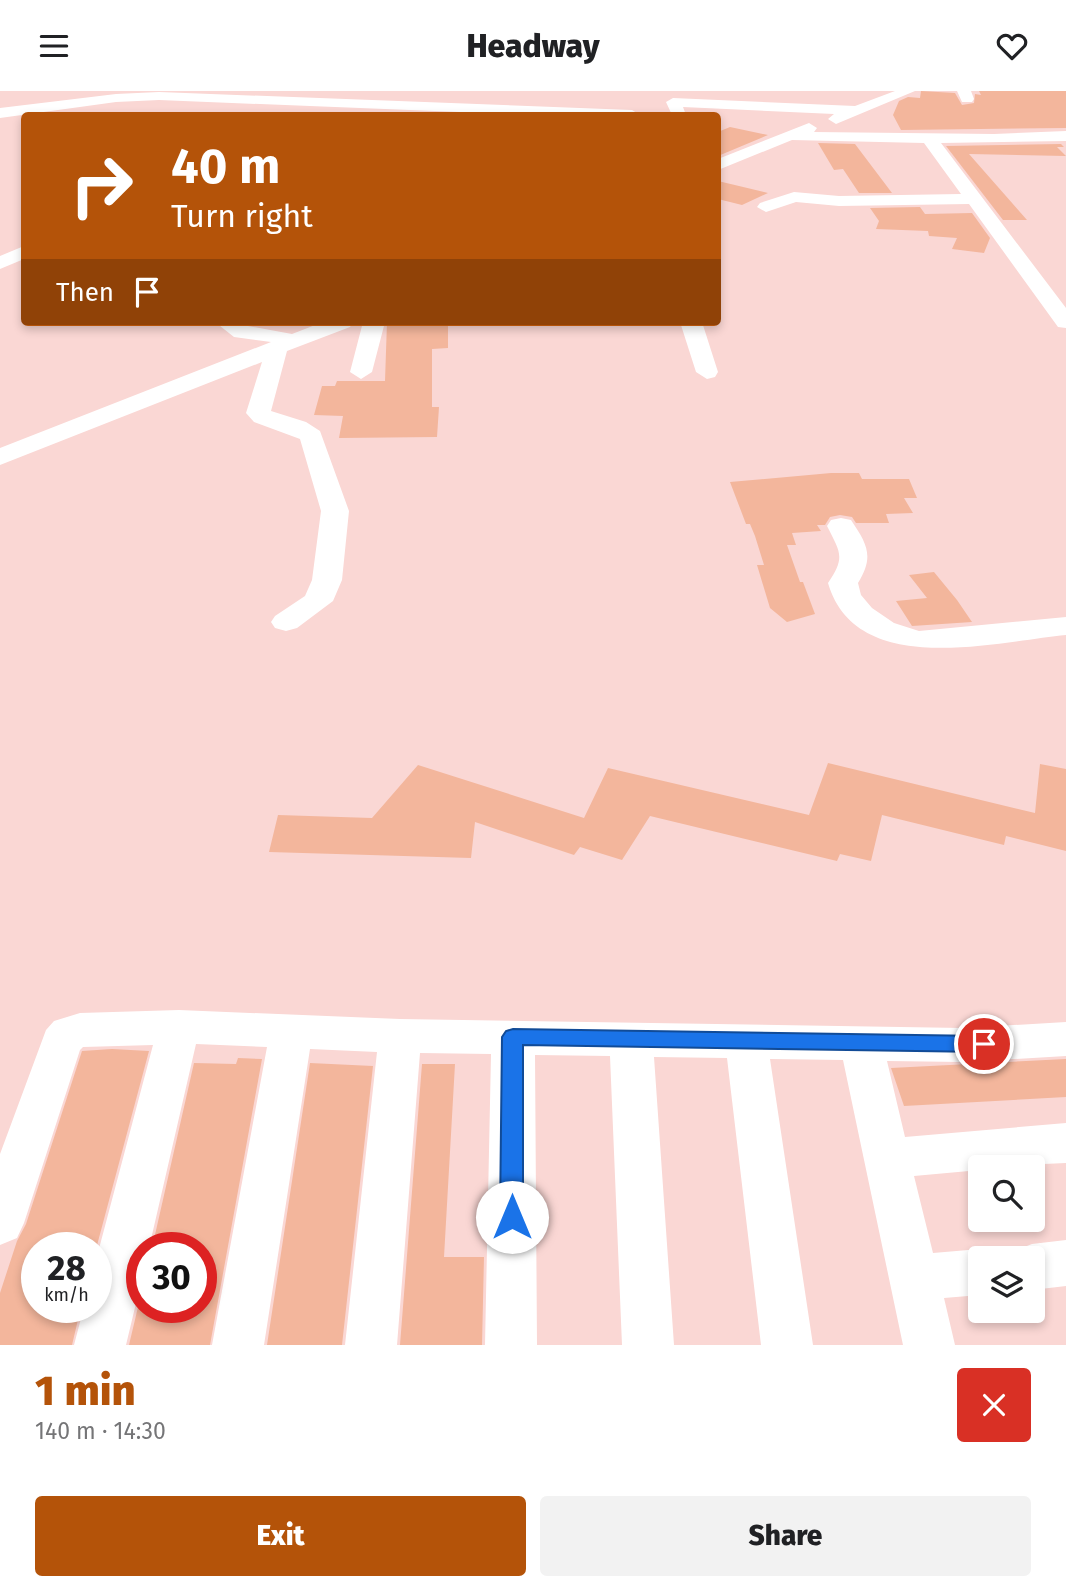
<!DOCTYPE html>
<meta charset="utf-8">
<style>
:root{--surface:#fff;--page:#f2f2f2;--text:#202124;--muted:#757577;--accent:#b45309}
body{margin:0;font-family:"Fira Sans",sans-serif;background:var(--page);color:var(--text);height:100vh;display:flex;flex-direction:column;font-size:26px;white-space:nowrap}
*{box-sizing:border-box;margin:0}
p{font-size:23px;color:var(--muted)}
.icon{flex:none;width:38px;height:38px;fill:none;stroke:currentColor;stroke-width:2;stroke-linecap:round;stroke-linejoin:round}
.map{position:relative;height:1254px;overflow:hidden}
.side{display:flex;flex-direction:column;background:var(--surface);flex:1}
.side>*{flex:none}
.hud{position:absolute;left:21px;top:21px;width:700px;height:214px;border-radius:7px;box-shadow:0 4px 10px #0003;background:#b45309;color:#fff;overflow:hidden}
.controls{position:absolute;left:968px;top:1064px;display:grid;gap:14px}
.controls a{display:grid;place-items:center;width:77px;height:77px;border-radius:7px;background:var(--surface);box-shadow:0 4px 10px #0003;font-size:35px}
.speed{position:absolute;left:21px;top:1141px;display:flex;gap:14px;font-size:35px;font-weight:700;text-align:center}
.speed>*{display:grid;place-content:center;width:91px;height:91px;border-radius:50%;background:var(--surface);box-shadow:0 4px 10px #0003;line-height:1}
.speed small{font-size:18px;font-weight:400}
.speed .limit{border:10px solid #d22;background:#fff;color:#111}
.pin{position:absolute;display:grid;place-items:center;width:60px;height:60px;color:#fff;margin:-30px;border:4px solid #fff;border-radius:50%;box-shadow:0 2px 7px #0007}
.me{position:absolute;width:77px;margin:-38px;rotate:0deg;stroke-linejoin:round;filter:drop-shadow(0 0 5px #0008)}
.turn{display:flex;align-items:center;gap:24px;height:147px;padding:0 35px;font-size:32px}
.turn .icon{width:91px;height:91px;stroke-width:2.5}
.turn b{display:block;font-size:49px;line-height:60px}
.then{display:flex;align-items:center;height:66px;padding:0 35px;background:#0003;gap:14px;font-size:26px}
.round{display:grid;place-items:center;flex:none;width:74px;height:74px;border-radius:7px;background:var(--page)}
.head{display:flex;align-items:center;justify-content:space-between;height:119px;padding:0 35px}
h1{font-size:42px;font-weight:800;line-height:52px;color:var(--accent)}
.action{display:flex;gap:14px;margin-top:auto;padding:14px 35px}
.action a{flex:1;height:80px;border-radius:7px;background:var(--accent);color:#fff;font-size:28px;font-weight:800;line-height:80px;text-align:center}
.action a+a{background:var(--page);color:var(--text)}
header{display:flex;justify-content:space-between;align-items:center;height:91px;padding:0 35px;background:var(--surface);font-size:32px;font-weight:800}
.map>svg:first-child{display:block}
</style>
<header><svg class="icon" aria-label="menu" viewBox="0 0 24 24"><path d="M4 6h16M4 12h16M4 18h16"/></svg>Headway<svg class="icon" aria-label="heart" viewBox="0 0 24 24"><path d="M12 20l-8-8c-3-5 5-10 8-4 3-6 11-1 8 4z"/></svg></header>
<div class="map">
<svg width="1066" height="1254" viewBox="0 0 1066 1254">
<rect width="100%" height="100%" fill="#fad7d4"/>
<path fill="#f3b69c" d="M921,0L955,2L962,14L974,12L975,3L981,4L979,0H1066V37L901,39L893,24L899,10L908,6L920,7Z
M730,36L768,44L718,65V41Z
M818,52L855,53L892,102H859L843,78L834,79Z
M1061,53L1064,56H1057L1066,65L969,63L1027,129H1003L946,55Z
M718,90L739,95L768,102L742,114L718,108Z
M920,116L925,123L972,122L990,147L984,162L952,158L957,147L929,145L928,140L876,138L879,130L870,117Z
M387,231H448V257L432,258V316H439L437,346L339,347L343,325L314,324L322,295H335L337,290H385Z
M831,382H859L862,388H909L917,407H904L913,422L886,423L889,432H856L852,426L840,424L830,426L825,434H817L821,440L792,442L796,454H787L800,491H803L815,523L787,531L770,517L757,474H764L755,445L750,433H746L730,391Z
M934,481L957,509L972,531L912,535L896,510L927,507L909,484Z
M828,672L1035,722L1040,673L1066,678V760L1006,745L1004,754L882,724L871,770L840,763L837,770L650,725L622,769L580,756L574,764L475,731L471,767L269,761L278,724L372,727L418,674L584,727L608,677L809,724Z
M112,958L149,960L96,1158L37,1157V1216H81L72,1254H0V1202L17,1150L26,1133L82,960Z
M238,967L262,968L210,1254H129L142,1199V1216H201V1157H152L194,972L236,973Z
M1066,968V1006L904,1015L891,977Z
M310,972L373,975L342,1254H267Z
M422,973H455L444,1166H484L482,1254H400Z"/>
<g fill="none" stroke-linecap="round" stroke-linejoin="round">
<path fill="#fff" fill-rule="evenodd" d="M895,0H915L836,33L828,28L834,23L683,16L686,24H672L666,11L673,7L855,15Z
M957,0H971L974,8L972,11H962Z
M159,1L632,19L640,24H532L159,9L116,11L0,27V17L116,3Z
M809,32L817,37L814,41L994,43L1066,40V50L941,52L1066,217V237L1058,236L969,113L839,115L796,111L766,121L757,116L760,112L794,101L839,105L961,103L924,52L792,49L718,79V68Z
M24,155V168L0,178V165Z
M215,231H241L248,235L292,243L323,231H353L350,236L287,260L271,320L306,331L320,340L349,420L342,489L333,510L297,537L286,540L275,537L271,531L275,525L305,505L312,489L321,420L300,348L254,331L246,322L262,271L0,374V357L271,251L234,246Z
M363,231H385L372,281L361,288L350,281Z
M680,231H702L718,281L715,286L707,288L696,281Z
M841,427L851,429C868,454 874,466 858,492L861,504L872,517L894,532L919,540L1066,526V544C994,551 856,588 828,492C846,466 840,461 827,435L831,429Z
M179,919L400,928L962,937L1066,931V965L962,971L887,970L905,1046L1066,1032V1072L980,1076V1079L914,1085L933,1162L980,1158L999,1167H980V1204L944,1207L955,1254H903L843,969L770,968L813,1254H761L727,967L654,966L674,1254H622L610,965L535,964L537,1254H485L491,963L420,962L397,1254H345L377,961L310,958L264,1254H212L267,956L196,953L149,1157H142V1187L126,1254H74L84,1216H96V1169L153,954L83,956L80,959L24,1132L17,1147L0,1154V1063L46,939L54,930L80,922Z
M1066,1149V1195L1032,1199V1167H1011L1014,1160L1032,1153Z"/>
</g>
<path fill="#1a73e8" stroke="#114b97" stroke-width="2" d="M513,938L984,945L991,947L994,953L991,959L984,961L523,954V1126L520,1133L512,1136L504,1133L500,1126L502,946L506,940Z"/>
</svg>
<div class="controls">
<a><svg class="icon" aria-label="search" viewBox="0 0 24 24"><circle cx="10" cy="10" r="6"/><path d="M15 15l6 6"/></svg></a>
<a><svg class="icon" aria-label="layers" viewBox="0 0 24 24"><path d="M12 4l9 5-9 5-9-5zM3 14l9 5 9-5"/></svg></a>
</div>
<div class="speed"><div>28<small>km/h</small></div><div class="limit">30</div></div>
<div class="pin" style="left:984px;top:953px;background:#d93025"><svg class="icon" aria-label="arrive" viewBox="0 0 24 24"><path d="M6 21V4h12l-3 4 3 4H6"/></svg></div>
<svg class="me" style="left:512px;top:1126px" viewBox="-20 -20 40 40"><circle r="19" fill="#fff"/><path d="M0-13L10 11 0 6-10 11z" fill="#1a73e8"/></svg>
<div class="hud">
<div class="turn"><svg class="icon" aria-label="right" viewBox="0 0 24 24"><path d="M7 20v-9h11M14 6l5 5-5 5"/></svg><div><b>40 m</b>Turn right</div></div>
<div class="then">Then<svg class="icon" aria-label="arrive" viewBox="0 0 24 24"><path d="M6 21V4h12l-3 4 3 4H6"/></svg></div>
</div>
</div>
<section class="side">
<div class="head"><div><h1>1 min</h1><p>140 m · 14:30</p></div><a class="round" style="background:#d93025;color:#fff"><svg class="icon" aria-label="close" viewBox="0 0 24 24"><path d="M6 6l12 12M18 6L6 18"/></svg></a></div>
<div class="action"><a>Exit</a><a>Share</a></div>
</section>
